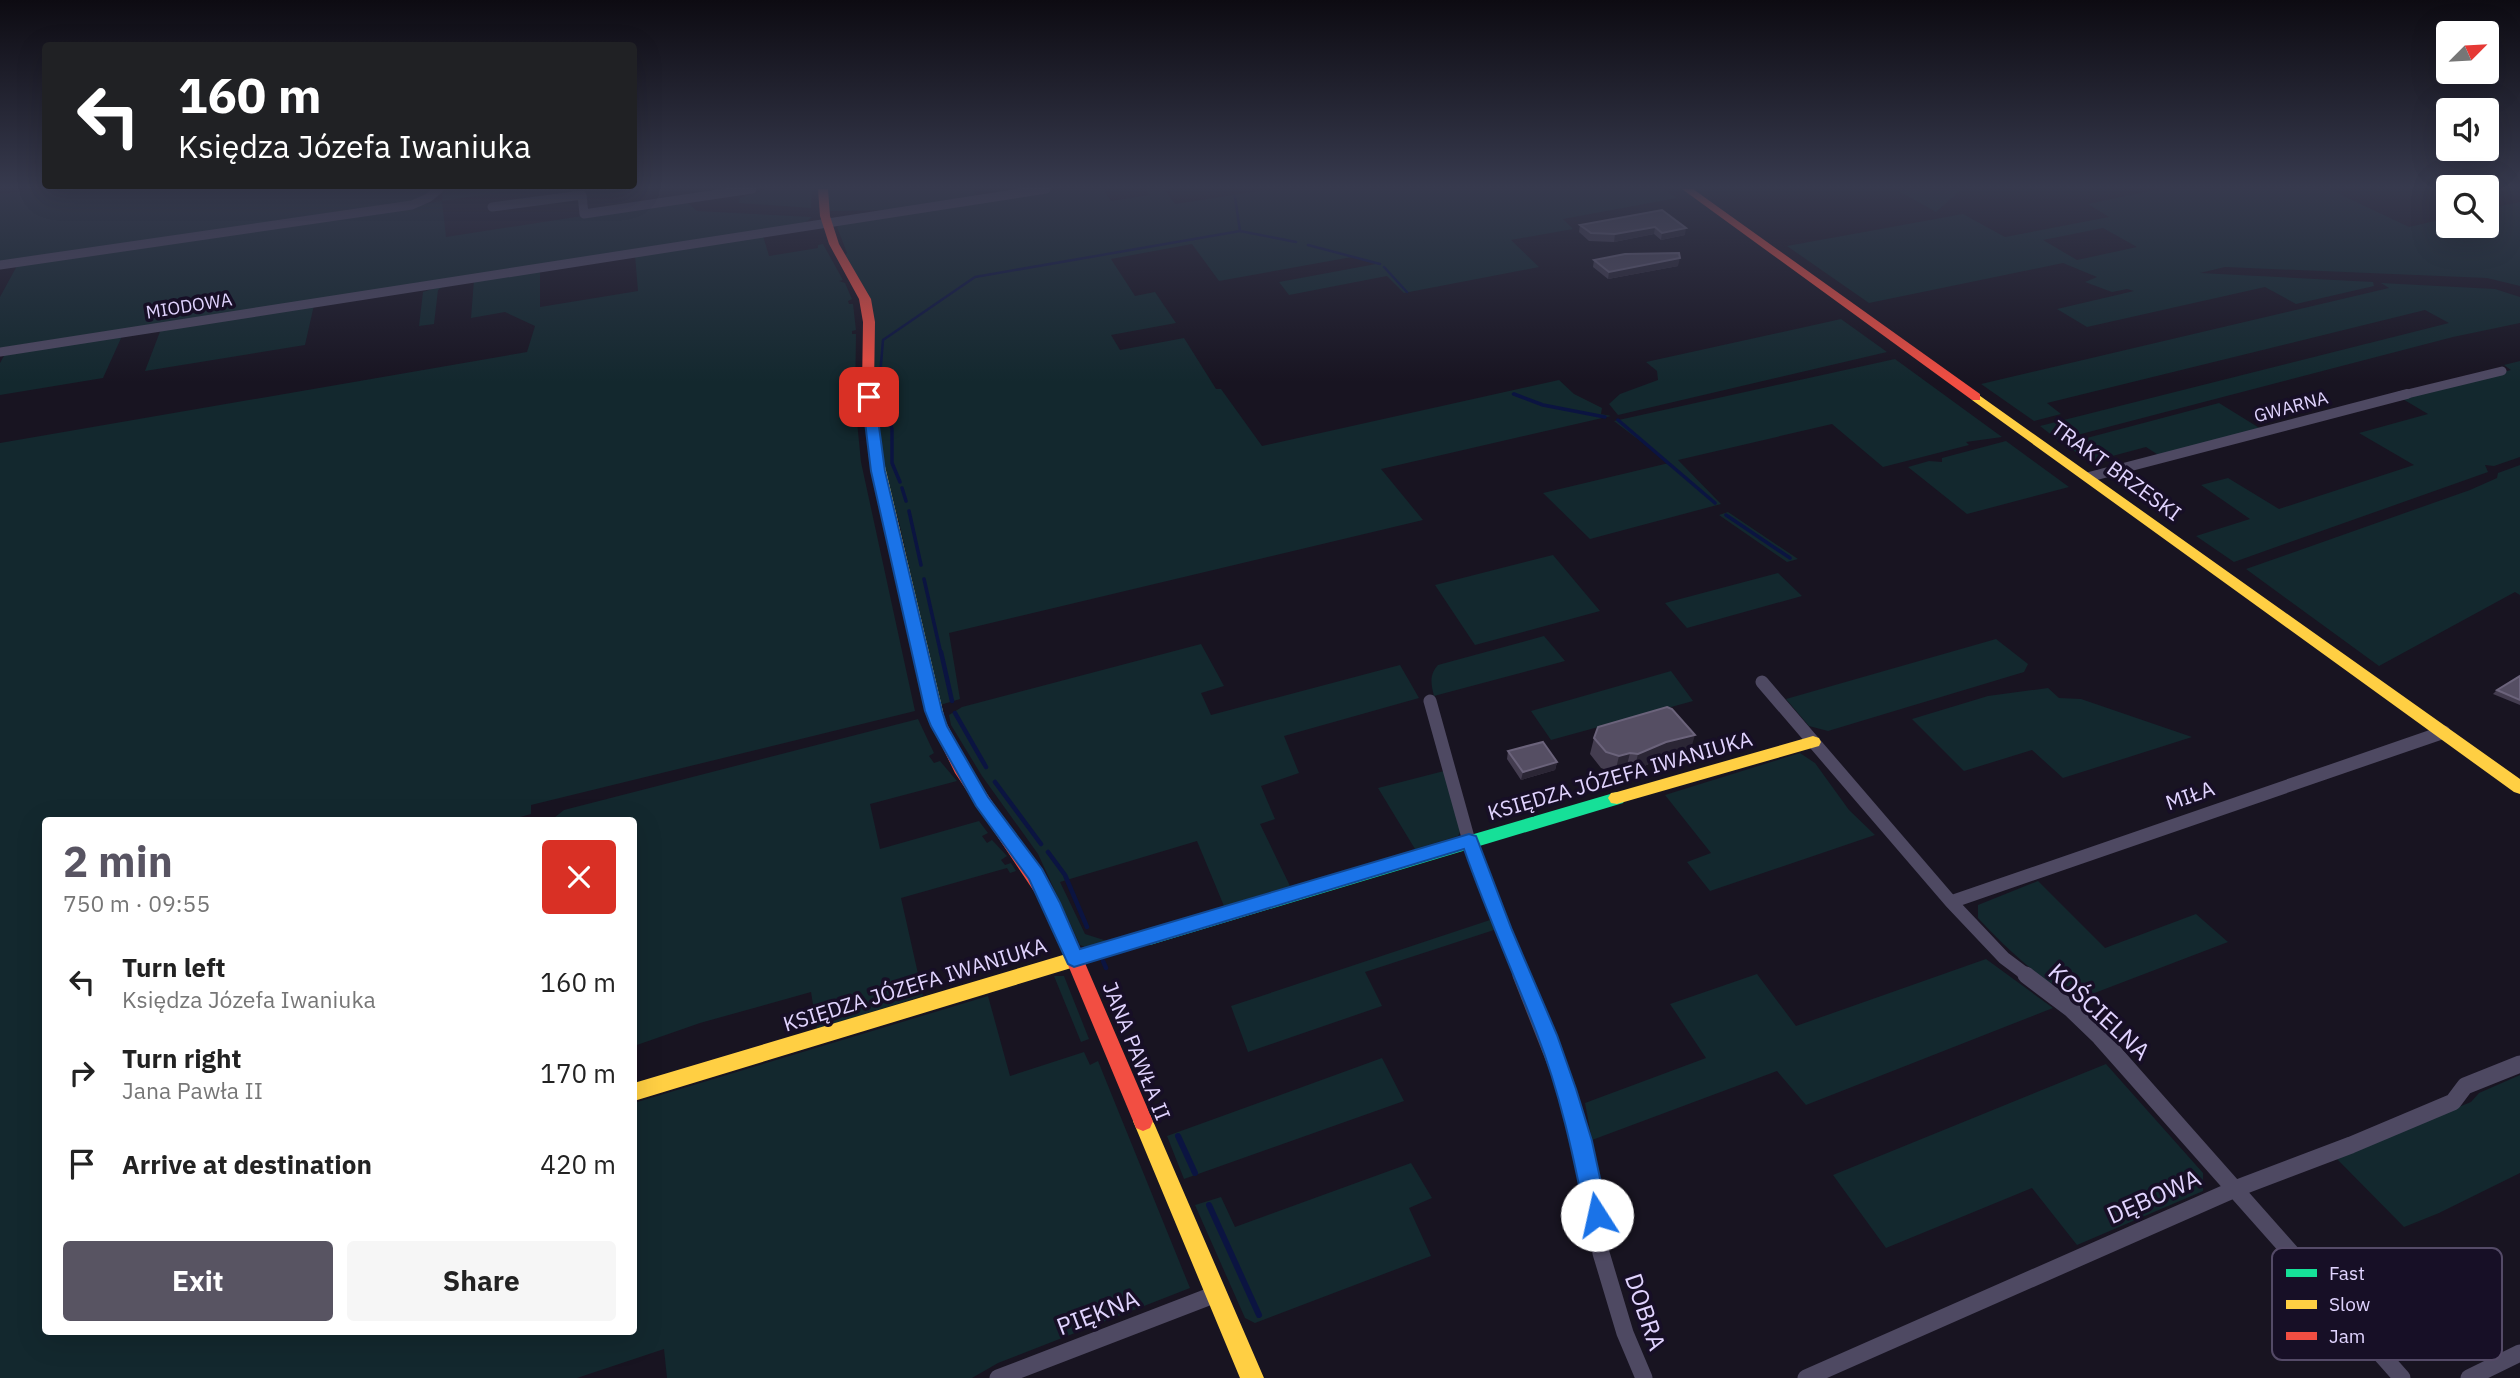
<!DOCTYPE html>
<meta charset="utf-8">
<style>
:root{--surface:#fff;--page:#f6f6f6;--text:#222;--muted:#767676;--accent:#585462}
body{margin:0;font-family:"IBM Plex Sans",sans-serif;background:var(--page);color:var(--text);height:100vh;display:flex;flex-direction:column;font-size:26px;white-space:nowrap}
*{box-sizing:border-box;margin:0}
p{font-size:23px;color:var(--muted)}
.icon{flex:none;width:38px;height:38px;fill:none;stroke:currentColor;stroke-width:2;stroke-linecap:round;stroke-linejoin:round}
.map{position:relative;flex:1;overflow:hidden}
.drawer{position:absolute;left:42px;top:817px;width:595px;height:518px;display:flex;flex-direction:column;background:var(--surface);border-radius:7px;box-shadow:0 7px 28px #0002}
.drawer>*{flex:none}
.banner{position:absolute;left:42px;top:42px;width:595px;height:147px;border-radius:7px;box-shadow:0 7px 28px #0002;background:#202124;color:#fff;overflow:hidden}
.needle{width:46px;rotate:66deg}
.controls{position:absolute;left:2436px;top:21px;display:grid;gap:14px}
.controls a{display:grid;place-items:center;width:63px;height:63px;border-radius:7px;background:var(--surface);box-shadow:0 7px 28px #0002;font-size:35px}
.pin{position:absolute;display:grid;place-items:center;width:60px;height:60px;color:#fff;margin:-30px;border-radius:14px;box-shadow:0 4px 10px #0006}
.me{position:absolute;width:77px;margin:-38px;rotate:350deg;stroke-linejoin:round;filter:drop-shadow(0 0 5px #0008)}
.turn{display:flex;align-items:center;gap:24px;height:147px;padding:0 21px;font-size:32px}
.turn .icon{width:91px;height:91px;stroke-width:2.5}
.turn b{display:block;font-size:49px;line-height:60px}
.round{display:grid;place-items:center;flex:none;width:74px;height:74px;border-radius:7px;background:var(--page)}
.summary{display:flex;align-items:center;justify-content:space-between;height:119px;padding:0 21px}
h1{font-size:42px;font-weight:800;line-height:52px;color:var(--accent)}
.button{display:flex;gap:14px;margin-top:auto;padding:14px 21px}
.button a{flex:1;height:80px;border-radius:7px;background:var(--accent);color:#fff;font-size:28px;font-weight:800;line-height:80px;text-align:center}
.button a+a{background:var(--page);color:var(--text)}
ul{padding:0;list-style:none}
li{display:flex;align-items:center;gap:21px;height:91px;padding:0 21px}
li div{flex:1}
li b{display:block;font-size:26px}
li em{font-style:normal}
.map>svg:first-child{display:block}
</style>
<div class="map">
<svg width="2520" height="1378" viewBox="0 0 2520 1378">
<rect width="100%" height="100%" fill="#181421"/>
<path fill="#13282e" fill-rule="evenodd" d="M43,189H433L411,203L0,263V194Z
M443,189H522L442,201L446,237L685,200L697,211L812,217L804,224L0,348V297L18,264L442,201Z
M766,189H812L811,208L739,203L740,198Z
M827,189H973L977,197L892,210L829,211Z
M1065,189H1103L1111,201L1150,195L1146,189H1166V192L1175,204L1272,189H1664L1677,198L1563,219L1573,229L1511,240L1539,267L1404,293L1387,276L1289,295L1279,282L1376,264L1352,257L1219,281L1192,244L1111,259L1135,296L1155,292L1176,323L1111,335L1120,350L1184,338L1216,389H1221L1262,446L1559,380L1574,394L1602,408L1601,414L1611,416L1381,469L1423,520L949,633L960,699L940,705L899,522L881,458L869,296L845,255L847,253L837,227L840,224Z
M1905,189H1962L1936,212L1897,190Z
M2159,189H2329L2409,227L2448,218V226H2487V209L2520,202V286L2487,278L2225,267L2200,273L2373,282L2374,286L2296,304L2265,287L2087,327L2057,309L2134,291L2127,289L2112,292L2085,282L2097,277L2063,263L1869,303L1787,246L1963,214L2005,237L2109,217L2088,204ZM2103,228L2137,247L2077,260L2043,240Z
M763,236L769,256L818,248V245L823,244L843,280L839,281L845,283L852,299L848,301L849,304H853L856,330L852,331V334H856L855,401L861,462L915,711L531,805V814L506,821H46V1332H634V1103L988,996L1010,1076L1084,1052L1090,1065L1098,1061L1190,1288L998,1363L972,1378H667L664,1349L577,1378H0V443L527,352L535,326L505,312L471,318L474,280L540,270V307L638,291L635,255Z
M2381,283L2495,289L2520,297V323L2453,337L2058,440L2040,426L2449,323L2425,310L2047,403L2061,414L2034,421L1981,384L2389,288Z
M447,284L438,290L434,324L419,326L423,292Z
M314,305L305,345L145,371L161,329Z
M1841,319L1887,352L1618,415L1609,404L1620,394L1658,380L1657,371L1646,362Z
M122,336L103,378L0,395V363L5,354Z
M1895,359L2002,437L1966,442L1969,445L1883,467L1832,424L1678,460L1721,504L1590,539L1543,493L1669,463L1614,421Z
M2520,361V457L2494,466L2485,465L2488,472L2234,562L2196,536L2250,519L2201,485L2228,478L2279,509L2414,465L2359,433L2428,414L2401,398L2511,370L2504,365Z
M2219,403L2261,429L2160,456L2146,447L2090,462L2064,444Z
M2006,441L2069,487L1967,514L1908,467L1929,461L1942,462V458Z
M2520,465V595L2515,592L2379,666L2246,569L2470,490L2497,478L2498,473Z
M1728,512L1798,559L1787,562L1719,515Z
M1553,555L1600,611L1475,645L1435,585Z
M1778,573L1802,596L1687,628L1665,603Z
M1544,636L1565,661L1434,696C1431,684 1429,675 1438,665Z
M1996,639L2028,664L2024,672L1828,731L1809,726L1786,699Z
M1201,644L1224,686L1201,693L1211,715L1400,665L1419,698L1284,736L1299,773L1261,786L1275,819L1260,824L1290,886L1224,906L1197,841L1060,882L1085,934L1107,941L1085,947L1080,945L1038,854L982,776L951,725L949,715L962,707Z
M1671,671L1693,701L1551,740L1531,711Z
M2048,688L2059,698L2081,699L2192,737L2063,778L2032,750L1964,771L1912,719L1988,696Z
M918,719L934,753L929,756L934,763L940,761L957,781L870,804L880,849L979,821L988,833L982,836L987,843L992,840L1007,856L1001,860L1005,865L1011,863L1016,871L1010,873L1007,868L901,898L923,996L817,1029L811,992L700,1023L634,1046V821H550L564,810Z
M1800,753L1815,763L1849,810L1875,835L1710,891L1687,862L1711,853L1665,795Z
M1444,771L1462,829L1458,836L1415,849L1378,788Z
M2038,881L2105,948L2196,914L2228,942L2084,997C2051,993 2001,943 1978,918V905Z
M1490,920L1494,930L1365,972L1382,1006L1248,1052L1231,1006Z
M1986,959L2053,1008L1806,1105L1777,1071L1592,1140L1585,1103L1706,1058L1670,1004L1757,974L1796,1026Z
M1054,976H1064L1089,1039L1081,1042Z
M1382,1058L1404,1101L1184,1179L1167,1136Z
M2106,1064L2203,1173V1191L2077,1245L2032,1188L1886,1248L1833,1175Z
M2520,1075V1173L2439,1213L2404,1227L2335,1157L2471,1102L2479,1093Z
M1411,1163L1432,1198L1409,1208L1431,1256L1255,1323L1245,1318L1195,1205L1221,1197L1235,1227Z"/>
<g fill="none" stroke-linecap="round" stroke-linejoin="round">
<path stroke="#0b1441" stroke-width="2.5" d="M1240,231L1296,242
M1308,245L1380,264
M1384,267L1407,292
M882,391L880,376L883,340L975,277L1240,231L1235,197
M1513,394L1519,396"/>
<path stroke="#0b1441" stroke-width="3.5" d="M1514,394L1543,405L1605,417
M884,401L892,429V463L900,482
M1618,420L1715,503
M902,488L906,501
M909,511L921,565
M1726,515L1790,558
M924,579L941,654"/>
<path stroke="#0b1441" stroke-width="4.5" d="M941,652L952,701
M955,713L986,767
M995,782L1041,844
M1048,852L1065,875L1087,927
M1103,961L1106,968"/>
<path stroke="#0b1441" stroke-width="6" d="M1178,1136L1195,1173
M1209,1205L1259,1315"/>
<path stroke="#4e4962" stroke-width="9" d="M492,207L582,195L584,214L752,189
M0,265L412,205L428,198L439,189
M0,352L1046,189
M2399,396L2502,371"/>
<path stroke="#4e4962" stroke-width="10" d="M2089,477L2407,394"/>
<path stroke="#4e4962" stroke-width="13" d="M1762,682L1951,902L2004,958L2028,976
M1430,701L1469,841L1522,976
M1951,902L2444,732"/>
<path stroke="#4e4962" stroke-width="17" d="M1521,975L1566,1089L1594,1197L1601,1253L1625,1333L1644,1378
M2026,975L2071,1009L2100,1037L2402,1378
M998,1378L1216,1294
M1806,1378L2235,1189L2351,1145L2453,1102L2465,1086L2520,1064
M2469,1378L2520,1353"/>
<path fill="#16e098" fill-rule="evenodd" d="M1617,792L1623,793L1626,798L1623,803L1150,945L1143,942L1141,937L1143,932L1150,929Z"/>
<path fill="#ffcf43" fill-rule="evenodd" d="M1976,393L2520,779V794L2514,792L1972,400V394Z
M876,454L883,458L945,720L937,726L929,720L869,458Z
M1813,736L1819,738L1821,742L1819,746L1617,804L1611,803L1608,798L1611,793L1617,792Z
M1150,929L1157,932L1159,937L1157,942L634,1101V1083Z
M1143,1111L1150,1114L1264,1378H1240L1133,1121L1136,1114Z"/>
<path fill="#f24e42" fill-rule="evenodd" d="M818,189H828L830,216L839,244L871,299L875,322L874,387L883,458L876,462L869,458L862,387L863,322L859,299L829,244L820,216Z
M1682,189H1693L1980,394V400H1972Z
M937,714L943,716L967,764L1057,898L1153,1121L1150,1128L1143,1131L1136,1128L1043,905L955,773L929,720Z"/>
</g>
<path fill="#443d50" d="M1662,210L1685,235L1661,240L1654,234L1614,242L1589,241L1579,232L1580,225Z
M1594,260L1678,266L1608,279L1593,267Z
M2520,676V705L2493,694L2497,690Z
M1594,738L1690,752L1661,758L1634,771L1626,769L1615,773L1601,768L1590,754Z
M1508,751L1557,762L1555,770L1521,780L1507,759Z"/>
<path fill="#2b2635" d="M1655,227L1654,234L1614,242L1615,234Z
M1686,228L1685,235L1661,240L1662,233Z
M1680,258L1678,266L1608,279L1609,272Z
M1695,735L1690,752L1661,758L1634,771L1638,754L1666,742Z
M1630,753L1626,769L1615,773L1619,756Z
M1557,762L1555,770L1521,780L1523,772Z"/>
<path fill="#554e63" stroke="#6b637b" stroke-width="2" d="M1662,210L1686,228L1662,233L1655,227L1615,234L1591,233L1580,225Z
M1679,253L1680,258L1609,272L1594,260L1625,254Z
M2520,676V700L2497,690Z
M1667,707L1672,709L1695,735L1666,742L1638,754L1630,753L1619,756L1606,752L1594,738L1598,727Z
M1543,742L1557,762L1523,772L1508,751Z"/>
<linearGradient id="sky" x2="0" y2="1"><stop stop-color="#0d0b12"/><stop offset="0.49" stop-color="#373a4e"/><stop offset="1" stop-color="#373a4e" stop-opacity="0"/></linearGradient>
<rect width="2520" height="382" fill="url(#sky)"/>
<path fill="#1a73e8" stroke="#114b97" stroke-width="2" d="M869,393L875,397L885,471L942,711L947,726L988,797L1042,869L1060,903L1080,949L1469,834L1476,836L1512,930L1557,1035L1576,1089L1592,1141L1608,1215L1604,1223L1597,1226L1589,1223L1585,1215C1573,1154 1560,1093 1537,1034C1513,972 1486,912 1464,849L1074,967L1068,964L1029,879L976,806L931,726L925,711L871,471L862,397Z"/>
<g text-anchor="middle" stroke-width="7" stroke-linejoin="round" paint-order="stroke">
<g font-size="18" fill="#e1d4ff" stroke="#170f26">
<text transform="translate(189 306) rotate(-9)" y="6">MIODOWA</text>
<text transform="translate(2291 407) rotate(-15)" y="6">GWARNA</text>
</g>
<g font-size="21" fill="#e1d4ff" stroke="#170f26">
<text transform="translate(2116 471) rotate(36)" y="7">TRAKT BRZESKI</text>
<text transform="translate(1620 776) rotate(-16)" y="7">KSIĘDZA JÓZEFA IWANIUKA</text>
<text transform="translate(2190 796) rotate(-19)" y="7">MIŁA</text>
<text transform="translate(915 985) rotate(-17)" y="7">KSIĘDZA JÓZEFA IWANIUKA</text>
<text transform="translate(1136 1051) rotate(68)" y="7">JANA PAWŁA II</text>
</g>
<g font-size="24" fill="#e1d4ff" stroke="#170f26">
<text transform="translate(2099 1012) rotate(43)" y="8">KOŚCIELNA</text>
<text transform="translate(2154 1197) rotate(-24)" y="8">DĘBOWA</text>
<text transform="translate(1645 1312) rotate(71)" y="8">DOBRA</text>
<text transform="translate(1098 1313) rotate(-21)" y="8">PIĘKNA</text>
</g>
</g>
<rect x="2272" y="1248" width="230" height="112" rx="10" fill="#170f26" stroke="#544a67" stroke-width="2"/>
<rect x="2286" y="1269" width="31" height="8" fill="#16e098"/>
<rect x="2286" y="1300" width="31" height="9" fill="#ffcf43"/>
<rect x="2286" y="1332" width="31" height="8" fill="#f24e42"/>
<g font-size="19" fill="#e1d4ff">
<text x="2329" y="1280">Fast</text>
<text x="2329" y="1311">Slow</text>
<text x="2329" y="1343">Jam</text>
</g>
</svg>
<div class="controls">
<a><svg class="needle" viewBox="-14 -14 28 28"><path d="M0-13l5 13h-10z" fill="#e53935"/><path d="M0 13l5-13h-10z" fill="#767676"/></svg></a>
<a><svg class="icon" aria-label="sound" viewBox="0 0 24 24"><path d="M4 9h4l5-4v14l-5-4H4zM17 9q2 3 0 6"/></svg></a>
<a><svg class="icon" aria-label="search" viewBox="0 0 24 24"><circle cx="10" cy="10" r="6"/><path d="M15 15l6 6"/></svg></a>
</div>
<div class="pin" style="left:869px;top:397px;background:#d93025"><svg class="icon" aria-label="arrive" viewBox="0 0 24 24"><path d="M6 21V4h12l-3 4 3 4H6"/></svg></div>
<svg class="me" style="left:1597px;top:1215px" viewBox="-20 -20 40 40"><circle r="19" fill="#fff"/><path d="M0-13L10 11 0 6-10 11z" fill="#1a73e8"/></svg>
<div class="banner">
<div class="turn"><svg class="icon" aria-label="left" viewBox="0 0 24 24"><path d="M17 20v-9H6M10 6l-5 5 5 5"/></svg><div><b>160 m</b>Księdza Józefa Iwaniuka</div></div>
</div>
<section class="drawer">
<div class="summary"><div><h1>2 min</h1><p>750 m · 09:55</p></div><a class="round" style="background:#d93025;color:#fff"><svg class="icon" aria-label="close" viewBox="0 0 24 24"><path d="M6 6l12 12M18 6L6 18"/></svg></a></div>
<ul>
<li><svg class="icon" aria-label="left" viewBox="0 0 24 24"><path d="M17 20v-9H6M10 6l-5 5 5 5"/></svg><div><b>Turn left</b><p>Księdza Józefa Iwaniuka</p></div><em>160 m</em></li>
<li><svg class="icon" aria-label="right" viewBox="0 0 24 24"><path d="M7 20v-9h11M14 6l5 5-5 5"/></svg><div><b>Turn right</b><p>Jana Pawła II</p></div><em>170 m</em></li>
<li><svg class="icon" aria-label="arrive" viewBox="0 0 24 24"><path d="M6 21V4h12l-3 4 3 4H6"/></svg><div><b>Arrive at destination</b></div><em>420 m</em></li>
</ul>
<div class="button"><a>Exit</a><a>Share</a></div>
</section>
</div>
